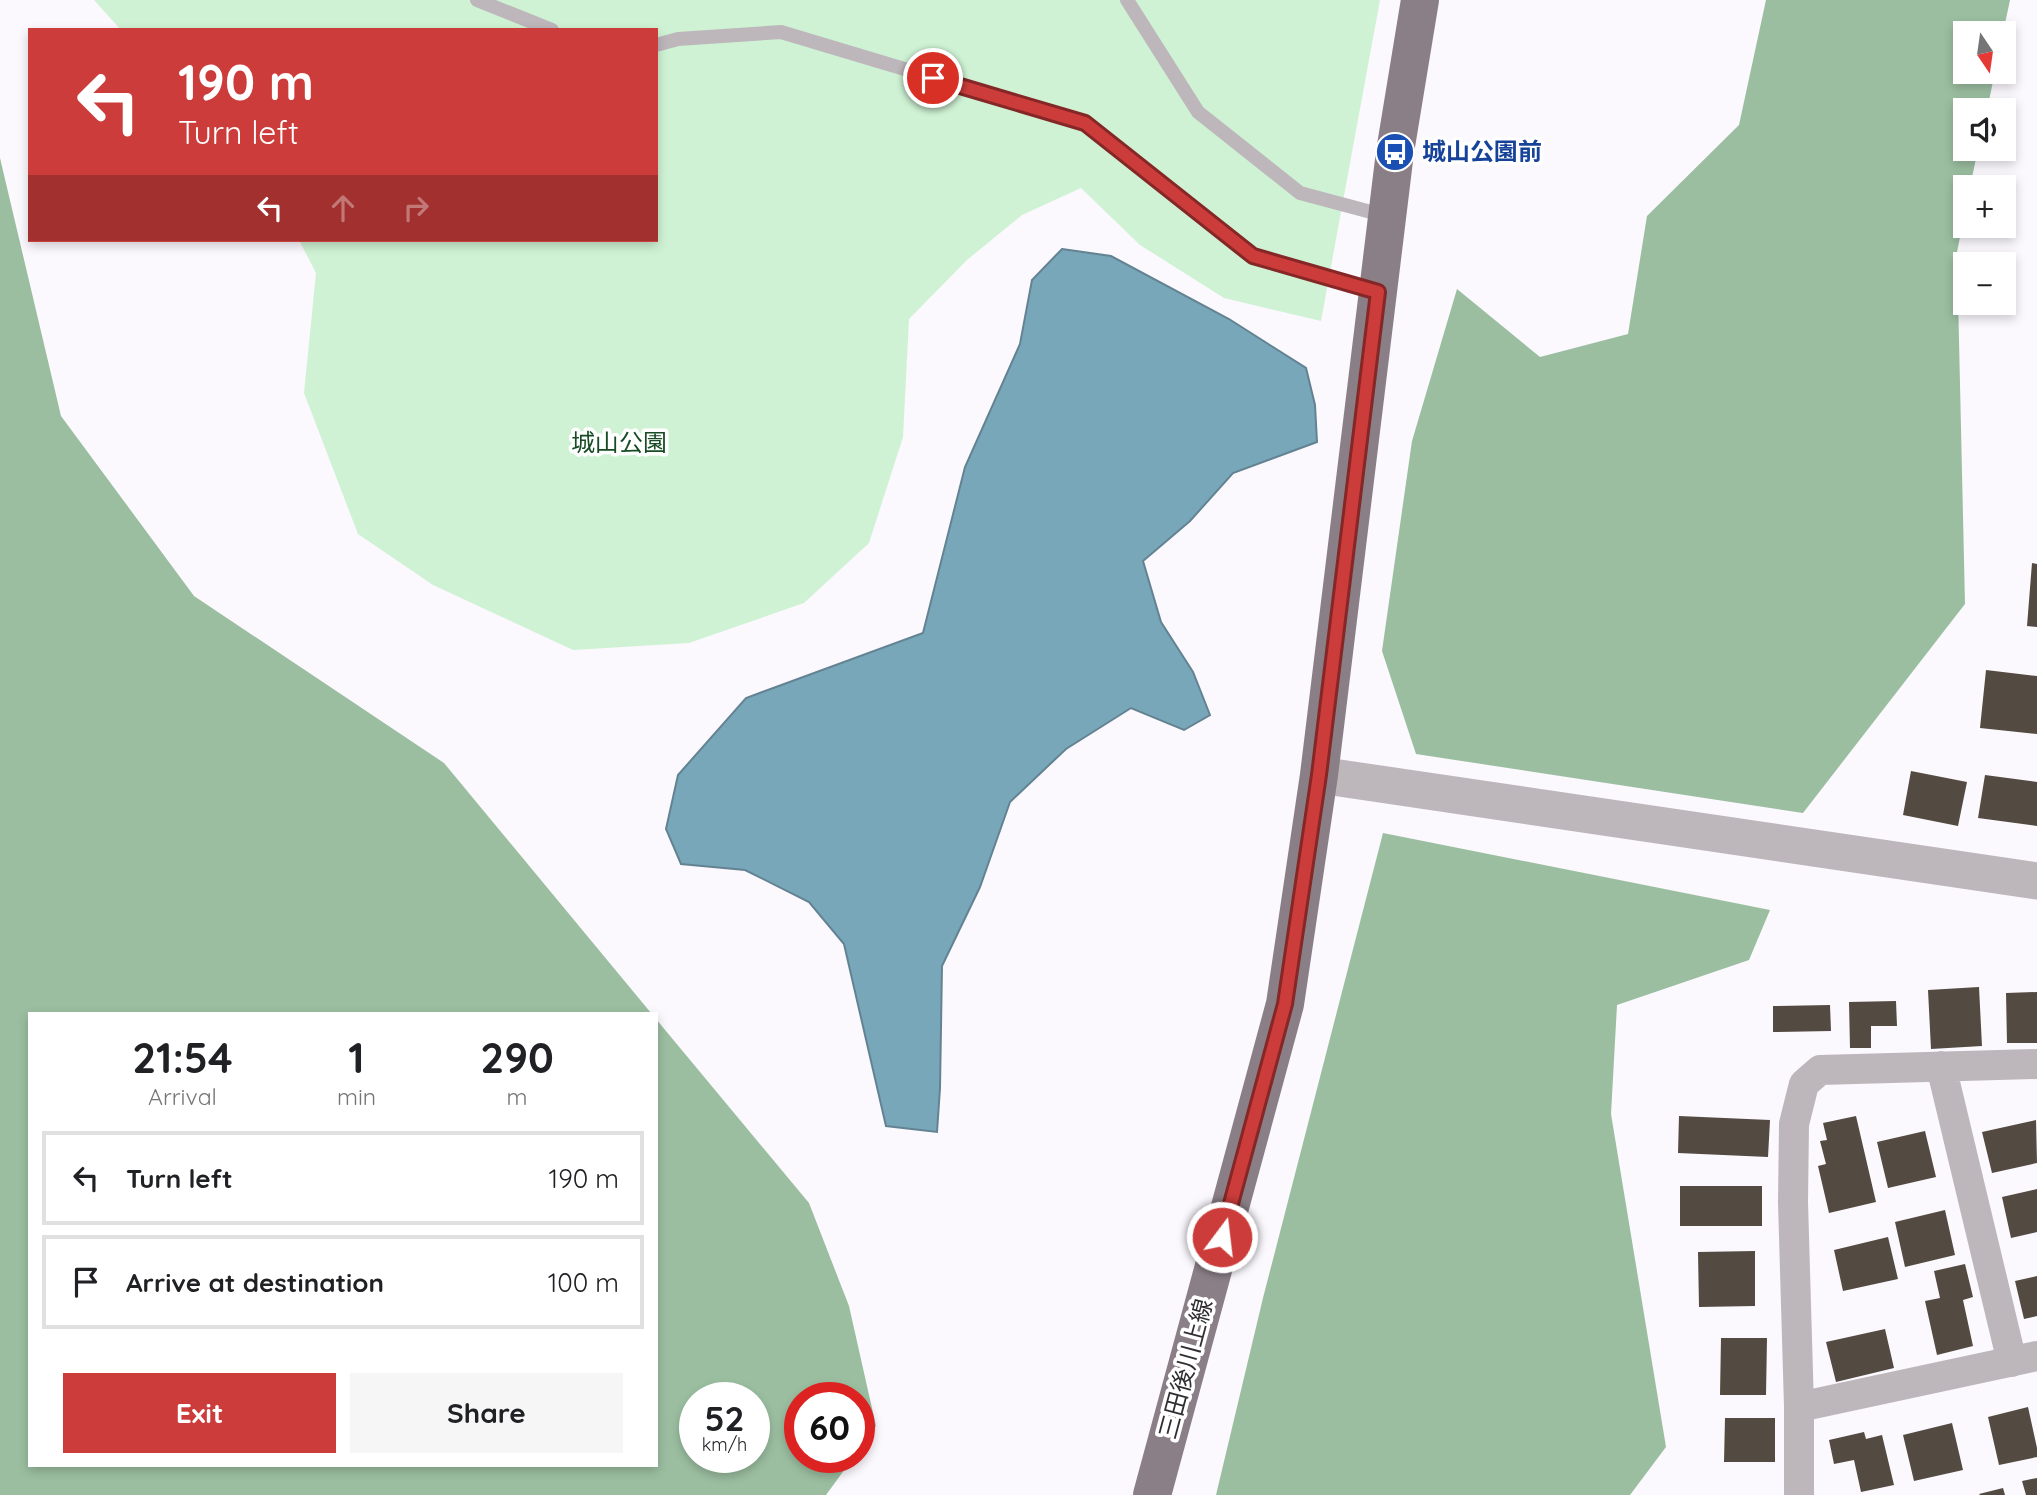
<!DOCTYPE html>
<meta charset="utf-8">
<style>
:root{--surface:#fff;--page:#f6f6f6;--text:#202124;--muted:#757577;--line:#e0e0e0;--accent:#cb3c3a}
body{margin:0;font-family:Quicksand,"Noto Sans JP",sans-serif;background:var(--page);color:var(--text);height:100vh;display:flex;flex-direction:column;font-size:26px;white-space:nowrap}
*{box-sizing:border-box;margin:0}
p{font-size:23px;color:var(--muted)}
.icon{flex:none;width:38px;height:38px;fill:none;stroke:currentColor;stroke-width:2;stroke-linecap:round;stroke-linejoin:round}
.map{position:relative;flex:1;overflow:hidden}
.side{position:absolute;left:28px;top:1012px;width:630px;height:455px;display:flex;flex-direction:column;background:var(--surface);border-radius:0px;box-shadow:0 4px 10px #0003}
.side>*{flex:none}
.guide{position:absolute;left:28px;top:28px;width:630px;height:214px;border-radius:0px;box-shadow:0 4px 10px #0003;background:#cb3c3a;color:#fff;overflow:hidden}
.needle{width:46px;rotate:167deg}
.tools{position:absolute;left:1953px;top:21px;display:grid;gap:14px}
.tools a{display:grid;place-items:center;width:63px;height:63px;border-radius:0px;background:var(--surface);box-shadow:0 4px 10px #0003;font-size:35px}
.speed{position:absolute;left:679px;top:1382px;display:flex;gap:14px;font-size:35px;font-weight:700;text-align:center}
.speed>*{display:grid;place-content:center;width:91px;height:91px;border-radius:50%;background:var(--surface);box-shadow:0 4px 10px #0003;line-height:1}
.speed small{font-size:18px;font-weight:400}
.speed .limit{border:10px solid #d22;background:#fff;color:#111}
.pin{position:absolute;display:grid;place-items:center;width:60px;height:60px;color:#fff;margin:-30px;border:4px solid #fff;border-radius:50%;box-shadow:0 2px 7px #0007}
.me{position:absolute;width:77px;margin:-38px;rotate:15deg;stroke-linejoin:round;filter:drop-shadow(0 0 5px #0008)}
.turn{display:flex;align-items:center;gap:24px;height:147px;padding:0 35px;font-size:32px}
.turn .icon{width:91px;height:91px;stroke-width:2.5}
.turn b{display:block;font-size:49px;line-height:60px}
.lanes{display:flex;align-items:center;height:66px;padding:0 35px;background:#0003;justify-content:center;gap:35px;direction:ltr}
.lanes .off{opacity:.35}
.eta{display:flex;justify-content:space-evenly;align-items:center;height:119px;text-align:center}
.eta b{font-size:42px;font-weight:700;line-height:49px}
.button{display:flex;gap:14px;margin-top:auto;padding:14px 35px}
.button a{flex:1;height:80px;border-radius:0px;background:var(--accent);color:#fff;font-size:28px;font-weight:700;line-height:80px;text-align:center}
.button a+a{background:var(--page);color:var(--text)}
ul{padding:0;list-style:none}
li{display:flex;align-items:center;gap:21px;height:94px;margin:0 14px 10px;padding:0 21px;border:4px solid var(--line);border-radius:0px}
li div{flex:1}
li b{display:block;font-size:26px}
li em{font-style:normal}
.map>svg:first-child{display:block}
</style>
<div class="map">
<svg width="2037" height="1495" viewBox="0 0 2037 1495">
<rect width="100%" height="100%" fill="#fbf8fe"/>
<path fill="#cff2d4" d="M94,0H1380L1321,321L1224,298L1140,245L1081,188L1022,215L967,260L909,319L903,437L869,543L804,603L689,643L573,650L433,585L358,534L304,393L316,273L299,240H656V30H121Z"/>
<path fill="#9bbea0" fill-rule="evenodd" d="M1766,0H2010L2003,33H1965V72H1995L1987,110H1965V149H1978L1970,187H1965V212L1957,252L1965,604L1803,813L1416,754L1382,651L1412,441L1457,289L1540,357L1628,334L1647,216L1739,125Z
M0,158L61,416L194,596L444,763L651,1013H30V1465H656V1019L809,1203L849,1306L876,1426L859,1449V1398H800V1458H853L826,1495H0ZM695,1398H754V1458H695Z
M1383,833L1770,910L1749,960L1617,1005L1611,1114L1666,1447L1630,1495H1216L1263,1298Z"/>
<path fill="#79a7ba" stroke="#638392" stroke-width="2" d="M1062,249L1111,256L1229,319L1306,368L1315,405L1317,442L1233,473L1190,521L1143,561L1161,622L1193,672L1210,715L1184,730L1131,708L1066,749L1010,802L980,887L942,966L940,1088L937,1132L886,1126L844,944L809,902L745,870L681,864L666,829L678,775L746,698L923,633L965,467L1020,344L1032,280Z"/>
<path fill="#534a41" d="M2032,563L2037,564V627L2027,626Z
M1986,670L2037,676V734L1980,728Z
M1911,771L1967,782L1958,826L1903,815Z
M1985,775L2037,782V826L1978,818Z
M1979,987L1982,1046L1931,1049L1928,990Z
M2037,992V1043H2007L2006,993Z
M1896,1001L1897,1026H1871V1048H1850L1849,1002Z
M1830,1005L1831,1031L1773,1032V1006Z
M1679,1116L1770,1120L1768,1157L1678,1153Z
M1856,1116L1876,1202L1829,1213L1818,1166L1826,1164L1820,1141L1827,1140L1823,1123Z
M2036,1120L2037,1163L1992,1173L1982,1132Z
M1925,1131L1936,1177L1888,1188L1877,1142Z
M1680,1186H1762V1226H1680Z
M2037,1189V1232L2011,1238L2002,1197Z
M1945,1210L1955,1255L1905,1267L1895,1222Z
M1888,1237L1898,1279L1843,1291L1834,1250Z
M1755,1251V1306L1699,1307L1698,1252Z
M1965,1264L1973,1297L1963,1300L1973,1346L1937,1355L1925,1301L1940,1298L1934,1271Z
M2037,1276V1316L2024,1319L2015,1281Z
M1885,1329L1894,1368L1836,1382L1826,1342Z
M1721,1338H1767L1766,1395H1720Z
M2028,1407L2037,1448V1457L1999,1465L1988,1417Z
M1725,1418H1775V1462H1724Z
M1952,1423L1963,1470L1914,1481L1903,1435Z
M1864,1432L1866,1439L1882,1435L1894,1485L1861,1492L1854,1460L1834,1464L1829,1440Z
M2037,1478V1495H2026L2022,1481Z
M2003,1488L2005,1495H1980L1979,1494Z"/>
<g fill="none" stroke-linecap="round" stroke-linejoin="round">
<path stroke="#bdb7bb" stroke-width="14" d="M477,0L552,30
M1127,0L1198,112L1300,193L1386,216
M656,45L678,39L781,32L1085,123L1253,256L1377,292"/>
<path stroke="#bdb7bb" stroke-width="30" d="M1941,1066L2012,1362
M1799,1407L2037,1356
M1799,1495V1407L1793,1202L1794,1124L1804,1084L1820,1070L2037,1064"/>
<path stroke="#bdb7bb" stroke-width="37" d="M1319,775L2037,881"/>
<path stroke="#8a7f86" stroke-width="38" d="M1152,1495L1285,1004L1319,775L1395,152L1420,0"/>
</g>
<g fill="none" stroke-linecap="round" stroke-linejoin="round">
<g stroke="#842726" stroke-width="18">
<path id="route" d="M933,78L1085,123L1253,256L1378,292L1319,775L1285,1004L1222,1237"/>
</g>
<use href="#route" stroke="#cb3c3a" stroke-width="12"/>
</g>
<defs>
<g id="bus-disc" transform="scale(2.0125)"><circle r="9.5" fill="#1a4fb4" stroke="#fff"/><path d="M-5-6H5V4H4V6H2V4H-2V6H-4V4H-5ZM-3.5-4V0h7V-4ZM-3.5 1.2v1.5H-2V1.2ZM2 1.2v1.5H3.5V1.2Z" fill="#fff"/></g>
</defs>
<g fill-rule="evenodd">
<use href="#bus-disc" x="1395" y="152"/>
</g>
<g text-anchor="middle" stroke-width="7" stroke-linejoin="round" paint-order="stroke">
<g font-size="24" font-weight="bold" fill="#164399" stroke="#fff" text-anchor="start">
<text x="1422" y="160">城山公園前</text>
</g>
<g font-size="24" fill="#164b24" stroke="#fff">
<text x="619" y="451">城山公園</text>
</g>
<g font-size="24" fill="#302e33" stroke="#fff">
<text transform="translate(1186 1369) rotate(-75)" y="8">三田後川上線</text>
</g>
</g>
</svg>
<div class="tools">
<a><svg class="needle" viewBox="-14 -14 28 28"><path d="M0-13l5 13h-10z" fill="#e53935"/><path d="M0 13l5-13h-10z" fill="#757577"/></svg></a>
<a><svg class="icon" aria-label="sound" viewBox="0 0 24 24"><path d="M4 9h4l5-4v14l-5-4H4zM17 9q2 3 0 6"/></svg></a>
<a>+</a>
<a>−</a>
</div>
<div class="speed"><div>52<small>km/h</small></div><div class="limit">60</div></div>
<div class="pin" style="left:933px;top:78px;background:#d93025"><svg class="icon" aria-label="arrive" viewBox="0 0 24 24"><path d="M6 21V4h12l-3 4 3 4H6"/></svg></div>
<svg class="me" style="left:1222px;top:1237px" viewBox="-20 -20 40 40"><circle r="17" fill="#cb3c3a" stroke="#fff" stroke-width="3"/><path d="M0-11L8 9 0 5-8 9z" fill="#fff"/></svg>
<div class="guide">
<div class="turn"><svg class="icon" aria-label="left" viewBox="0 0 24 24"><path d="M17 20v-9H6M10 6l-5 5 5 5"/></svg><div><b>190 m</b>Turn left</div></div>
<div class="lanes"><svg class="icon" aria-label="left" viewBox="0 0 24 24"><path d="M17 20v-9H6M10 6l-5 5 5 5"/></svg><svg class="icon off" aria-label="ahead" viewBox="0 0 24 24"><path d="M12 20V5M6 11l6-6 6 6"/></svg><svg class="icon off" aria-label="right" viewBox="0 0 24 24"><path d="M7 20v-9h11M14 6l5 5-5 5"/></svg></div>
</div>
<section class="side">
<div class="eta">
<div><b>21:54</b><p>Arrival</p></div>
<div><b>1</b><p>min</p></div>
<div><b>290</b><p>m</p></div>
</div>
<ul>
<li><svg class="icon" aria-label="left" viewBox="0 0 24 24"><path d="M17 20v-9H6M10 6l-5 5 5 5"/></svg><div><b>Turn left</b></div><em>190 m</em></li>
<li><svg class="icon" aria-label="arrive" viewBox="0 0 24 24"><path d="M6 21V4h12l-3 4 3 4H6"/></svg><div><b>Arrive at destination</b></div><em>100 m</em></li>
</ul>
<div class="button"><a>Exit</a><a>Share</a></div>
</section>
</div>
